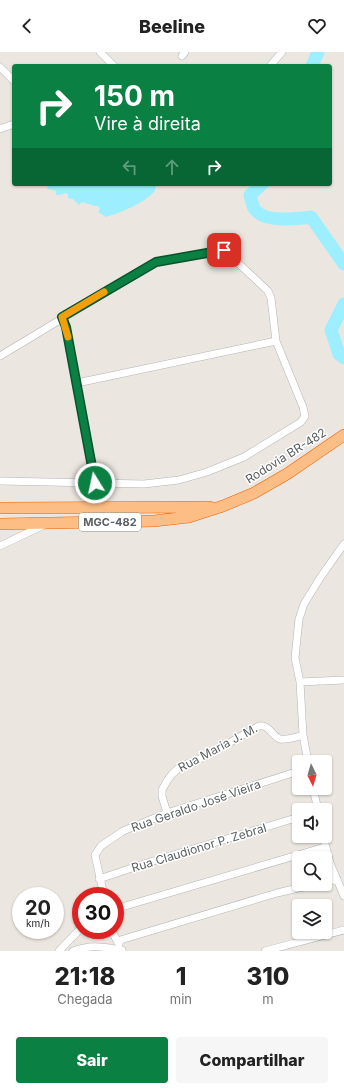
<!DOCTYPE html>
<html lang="pt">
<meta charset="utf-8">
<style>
:root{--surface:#fff;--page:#f6f6f6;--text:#222;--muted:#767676;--accent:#0b8043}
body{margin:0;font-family:Inter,sans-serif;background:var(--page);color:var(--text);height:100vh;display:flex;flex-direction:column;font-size:15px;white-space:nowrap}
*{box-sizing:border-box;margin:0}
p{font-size:13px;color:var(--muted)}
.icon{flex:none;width:22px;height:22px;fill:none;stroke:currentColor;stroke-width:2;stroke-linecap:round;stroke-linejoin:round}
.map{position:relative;height:899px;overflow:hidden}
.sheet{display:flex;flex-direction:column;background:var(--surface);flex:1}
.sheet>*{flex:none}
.top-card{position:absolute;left:12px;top:12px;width:320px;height:122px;border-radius:4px;box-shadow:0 1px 3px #0004;background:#0b8043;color:#fff;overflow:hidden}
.needle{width:26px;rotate:175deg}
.controls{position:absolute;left:292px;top:703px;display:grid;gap:8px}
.controls a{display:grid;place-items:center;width:40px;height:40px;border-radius:4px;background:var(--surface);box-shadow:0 1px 3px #0004;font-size:20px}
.speed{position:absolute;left:12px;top:835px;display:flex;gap:8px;font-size:20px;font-weight:700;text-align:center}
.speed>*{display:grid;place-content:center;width:52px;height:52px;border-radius:50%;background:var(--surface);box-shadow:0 1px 3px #0004;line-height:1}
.speed small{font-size:10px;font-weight:400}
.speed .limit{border:6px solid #d22;background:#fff;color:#111}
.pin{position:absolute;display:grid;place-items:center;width:34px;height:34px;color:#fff;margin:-17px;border-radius:8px;box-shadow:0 2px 6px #0006}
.me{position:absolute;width:44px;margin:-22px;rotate:350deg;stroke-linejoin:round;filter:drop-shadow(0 0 3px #0008)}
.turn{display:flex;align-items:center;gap:14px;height:84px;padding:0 16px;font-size:18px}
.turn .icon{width:52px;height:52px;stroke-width:2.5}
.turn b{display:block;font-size:28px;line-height:34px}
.lanes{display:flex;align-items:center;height:38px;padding:0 16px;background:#0003;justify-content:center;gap:20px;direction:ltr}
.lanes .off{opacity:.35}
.eta{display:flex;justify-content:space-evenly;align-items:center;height:68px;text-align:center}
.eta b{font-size:24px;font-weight:800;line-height:28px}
.cta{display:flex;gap:8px;margin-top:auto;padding:8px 16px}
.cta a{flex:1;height:46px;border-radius:4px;background:var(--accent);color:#fff;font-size:16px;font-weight:800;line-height:46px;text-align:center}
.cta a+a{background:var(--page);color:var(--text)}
header{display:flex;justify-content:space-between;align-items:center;height:52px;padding:0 16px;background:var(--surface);font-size:18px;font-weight:800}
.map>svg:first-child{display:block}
</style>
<header><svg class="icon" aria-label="back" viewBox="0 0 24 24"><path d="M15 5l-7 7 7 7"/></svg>Beeline<svg class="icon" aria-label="heart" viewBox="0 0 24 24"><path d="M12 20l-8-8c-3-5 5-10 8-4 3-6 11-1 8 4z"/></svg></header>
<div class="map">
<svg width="344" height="899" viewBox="0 0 344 899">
<rect width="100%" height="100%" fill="#ece6e0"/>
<path fill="#9defff" d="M49,132H156L155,139C141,153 124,159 106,165L98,160L100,157L98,154H95L82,150L79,153L73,147L68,146V142L66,141L60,143H56V139L48,137L47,135Z"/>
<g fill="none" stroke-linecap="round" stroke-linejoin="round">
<path stroke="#9defff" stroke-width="13" d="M312,14L318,0
M262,132L250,143C251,147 252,152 254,156C262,171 296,167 311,165L344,212
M344,252L331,278L339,302L344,306"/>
<g stroke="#b1b5b8" stroke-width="8">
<path id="minor" d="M100,0L114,14
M182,4L185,0
M270,14L282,0
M0,15L14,29
M0,77L14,72
M63,265L66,275L95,431
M0,304L156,210L224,198L268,239L271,246L276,289L303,355L305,364L301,370L244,405L207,420L179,428L144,432L0,429
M77,331L276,289
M0,494L44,473
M300,630L344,628
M308,710L303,683L300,630L295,606L299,567L304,552L320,526L344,492
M313,736L318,758
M167,761L162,744V738L167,729L172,722L180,715L204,705L259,674C269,672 272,684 280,687C288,688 297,685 303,683
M323,784L330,811L344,844
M99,827L150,810L299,765
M325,830L337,827
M104,844L95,803L101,794L123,779L167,761L299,719
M115,857L325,795
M111,878L119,892
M117,889L277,841L316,832
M59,899L81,876
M73,899C94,892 101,895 122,898
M265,899L344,878"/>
</g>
<g stroke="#ec6100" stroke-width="12">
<path id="highway" d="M0,456L210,455
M0,472L154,469L189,465L223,454L254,441L287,422L344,383"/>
</g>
<use href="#minor" stroke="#fff" stroke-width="7"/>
<use href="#highway" stroke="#fdbe86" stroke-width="11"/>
</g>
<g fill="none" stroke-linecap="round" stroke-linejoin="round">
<g stroke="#07532c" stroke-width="10">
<path id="route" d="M95,431L66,275L62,265L156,210L224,198"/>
</g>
<use href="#route" stroke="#0b8043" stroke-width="7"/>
<path stroke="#f59e0b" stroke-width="7" d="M68,285L62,265L104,240"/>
</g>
<g text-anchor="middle" stroke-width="3" stroke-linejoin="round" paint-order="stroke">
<rect fill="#fff" stroke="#8b8f90" stroke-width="1" x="79" y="461" width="62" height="18" rx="3"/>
<g font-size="11" font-weight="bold" fill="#595f61">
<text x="110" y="474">MGC-482</text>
</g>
<g font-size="12" fill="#595f61" stroke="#fff">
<text transform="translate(286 404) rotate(-32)" y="4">Rodovia BR-482</text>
<text transform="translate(218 696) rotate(-28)" y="4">Rua Maria J. M.</text>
<text transform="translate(196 754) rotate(-19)" y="4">Rua Geraldo José Vieira</text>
<text transform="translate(199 796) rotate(-17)" y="4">Rua Claudionor P. Zebral</text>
</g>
</g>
</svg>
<div class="controls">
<a><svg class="needle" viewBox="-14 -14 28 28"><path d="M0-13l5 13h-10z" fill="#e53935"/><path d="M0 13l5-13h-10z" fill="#767676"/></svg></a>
<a><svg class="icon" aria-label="sound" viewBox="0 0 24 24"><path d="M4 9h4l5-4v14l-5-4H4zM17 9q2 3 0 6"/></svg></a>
<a><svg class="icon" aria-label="search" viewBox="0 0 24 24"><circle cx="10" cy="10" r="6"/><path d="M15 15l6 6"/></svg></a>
<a><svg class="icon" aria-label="layers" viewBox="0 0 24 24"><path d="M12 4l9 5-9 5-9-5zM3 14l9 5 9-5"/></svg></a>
</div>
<div class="speed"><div>20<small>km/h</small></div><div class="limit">30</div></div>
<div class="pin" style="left:224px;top:198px;background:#d93025"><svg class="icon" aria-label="arrive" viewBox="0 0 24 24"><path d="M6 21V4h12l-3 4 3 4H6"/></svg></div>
<svg class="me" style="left:95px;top:431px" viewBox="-20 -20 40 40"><circle r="17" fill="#0b8043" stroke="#fff" stroke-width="3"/><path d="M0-11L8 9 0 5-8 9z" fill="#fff"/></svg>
<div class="top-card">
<div class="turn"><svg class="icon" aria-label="right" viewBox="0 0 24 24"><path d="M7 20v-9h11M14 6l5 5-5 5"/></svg><div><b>150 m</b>Vire à direita</div></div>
<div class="lanes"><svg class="icon off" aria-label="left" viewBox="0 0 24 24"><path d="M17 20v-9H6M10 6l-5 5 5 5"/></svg><svg class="icon off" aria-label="ahead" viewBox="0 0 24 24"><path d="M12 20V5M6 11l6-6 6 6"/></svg><svg class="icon" aria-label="right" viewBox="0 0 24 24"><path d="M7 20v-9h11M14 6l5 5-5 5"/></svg></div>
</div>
</div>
<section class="sheet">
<div class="eta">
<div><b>21:18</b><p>Chegada</p></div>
<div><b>1</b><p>min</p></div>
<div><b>310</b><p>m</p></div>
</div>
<div class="cta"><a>Sair</a><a>Compartilhar</a></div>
</section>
